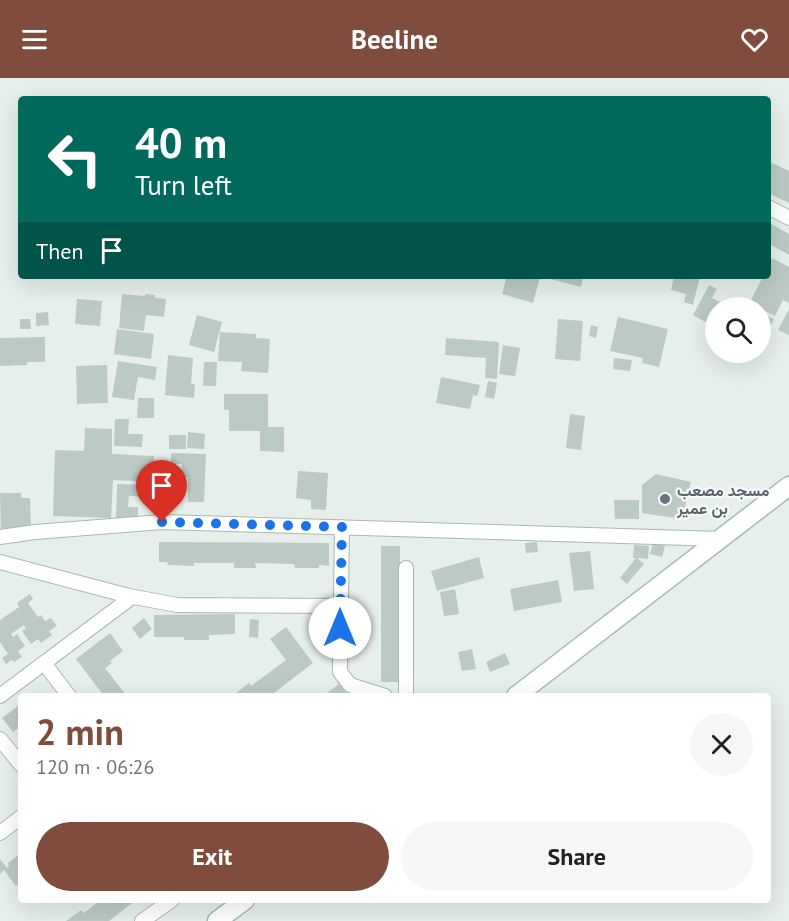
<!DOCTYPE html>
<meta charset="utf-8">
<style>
:root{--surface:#fff;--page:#f6f6f6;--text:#202124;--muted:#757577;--accent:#804c3e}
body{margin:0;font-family:"PT Sans",Vazirmatn,sans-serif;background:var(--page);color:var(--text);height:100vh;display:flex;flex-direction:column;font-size:22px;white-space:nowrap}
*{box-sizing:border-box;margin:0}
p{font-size:20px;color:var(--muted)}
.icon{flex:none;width:33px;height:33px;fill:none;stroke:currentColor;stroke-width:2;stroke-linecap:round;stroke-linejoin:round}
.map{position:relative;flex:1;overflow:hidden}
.drawer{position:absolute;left:18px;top:615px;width:753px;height:210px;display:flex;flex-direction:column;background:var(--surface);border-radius:6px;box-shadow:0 6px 24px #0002}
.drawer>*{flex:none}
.top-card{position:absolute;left:18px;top:18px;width:753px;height:183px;border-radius:6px;box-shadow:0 6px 24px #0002;background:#00695c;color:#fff;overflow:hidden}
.buttons{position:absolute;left:705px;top:219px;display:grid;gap:12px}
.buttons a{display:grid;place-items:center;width:66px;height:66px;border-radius:50%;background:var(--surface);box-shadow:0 6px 24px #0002;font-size:30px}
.pin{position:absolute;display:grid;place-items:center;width:51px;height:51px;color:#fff;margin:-62px -26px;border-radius:50% 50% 50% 0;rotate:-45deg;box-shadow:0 0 6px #0007}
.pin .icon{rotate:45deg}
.me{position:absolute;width:66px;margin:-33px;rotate:0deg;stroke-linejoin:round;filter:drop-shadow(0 0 4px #0008)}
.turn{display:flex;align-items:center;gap:21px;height:126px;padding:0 18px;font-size:27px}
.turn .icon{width:78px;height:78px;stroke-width:2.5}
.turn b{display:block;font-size:42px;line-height:51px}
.then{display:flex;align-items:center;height:57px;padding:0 18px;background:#0003;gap:12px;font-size:22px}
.round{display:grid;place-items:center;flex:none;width:63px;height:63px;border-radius:32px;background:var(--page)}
.headline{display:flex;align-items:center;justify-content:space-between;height:102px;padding:0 18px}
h1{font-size:36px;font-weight:600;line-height:45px;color:var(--accent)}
.cta{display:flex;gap:12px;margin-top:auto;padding:12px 18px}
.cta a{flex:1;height:69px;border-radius:36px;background:var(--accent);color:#fff;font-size:24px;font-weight:600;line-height:69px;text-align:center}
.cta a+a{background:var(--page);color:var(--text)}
header{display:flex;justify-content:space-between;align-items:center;height:78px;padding:0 18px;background:var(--accent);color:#fff;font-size:27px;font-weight:600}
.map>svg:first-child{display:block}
</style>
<header><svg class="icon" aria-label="menu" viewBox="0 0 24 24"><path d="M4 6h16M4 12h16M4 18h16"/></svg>Beeline<svg class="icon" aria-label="heart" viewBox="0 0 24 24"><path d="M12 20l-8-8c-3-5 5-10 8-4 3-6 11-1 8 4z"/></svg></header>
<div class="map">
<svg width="789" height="843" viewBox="0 0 789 843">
<rect width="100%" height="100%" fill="#e6efeb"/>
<path fill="#bbcac4" d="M772,85L789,93V125L768,115V92Z
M768,144L789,156V177L768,165Z
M772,180L789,189V225L783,222L775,238L765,233L764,236L774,241L771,247L760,241V230H747L763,198H768V188Z
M507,198L540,199L533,225L502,216Z
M548,198H583L581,209L547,200Z
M674,198H700L693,227L684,224L686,216L671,212Z
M709,207L717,211L712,220L731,230H716V250L693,237Z
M122,216L145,218V216L155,217V220L166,221L164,239L146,237L144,253L119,250Z
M77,221L102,223L100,248L75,246Z
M789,231V257L778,252Z
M48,234L49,247L36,248V235Z
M197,237L222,244L214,274L189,267Z
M618,239L668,251L659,289L642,285L643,280L610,273Z
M20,241H30L31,251H20Z
M558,241L583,243L580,283L555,281Z
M591,247L598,249L596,260L589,258Z
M117,251L154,256L151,281L114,276Z
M220,254L256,256V260L270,261L268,295L241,293L242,284L218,283Z
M45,259V284H27V287L0,288V260Z
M446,260L499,264L497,301L485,300L486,280L445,277Z
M503,267L520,270L515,298L499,296Z
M168,277L193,280L191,306H195L194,320L165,317Z
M614,280L632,282L630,293L613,291Z
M118,283L157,289L155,302L138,299L134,322L112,319Z
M204,284H217L216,308H203Z
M107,287L108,325L77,326L76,288Z
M441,299L480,307L477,318L473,317L470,331L436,325Z
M488,303L497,305L494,321L485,319Z
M224,316H268V349H284V374L260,373V353H229V332H224Z
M138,320H154V340H137Z
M570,336L585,338L581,372L566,370Z
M115,341H129L128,356H143L142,369L114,368Z
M85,350L112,351V376L154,378L153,404L113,402L111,440L53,438L55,372L84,373Z
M188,354L205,356L204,371L187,370Z
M169,357H186V371H169Z
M171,375L206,376L204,424H188V399H181L182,386H171Z
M170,388L177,389L176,402L186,403L184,415L176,414L177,408L167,407Z
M298,393L328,395L326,432L311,431V422L296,420Z
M656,396L691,404L682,441L642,435V407Z
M117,406L153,407L152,419L129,418L128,429H138V440H116Z
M0,415H21V420H30L31,452L1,453Z
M614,422H639V441H615Z
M159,464L329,465V488L319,487V490H295L294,486L255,485L256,490H234V485H194V488L168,487L167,484H159Z
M537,464L538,474L526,475L525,465Z
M653,465L665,468L662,479L650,476Z
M634,467L649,468L648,481L637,480L644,486L627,506L620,500L636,480H633Z
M381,468H400V604H381Z
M590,473L594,511L574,513L569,475Z
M479,479L484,500L437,513L431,493Z
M558,502L562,524L514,533L510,511Z
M455,511L459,536L444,538L440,514Z
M30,516L33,521L28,525L38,539L41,537L45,543L51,540L57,548L49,553L52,557L41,565L38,561L31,566L22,553L26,550L24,547L11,556L13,559L17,556L25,568L18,573L22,579L14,584L12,582L6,586L2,580L8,576L0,564V542L19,529L17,525Z
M235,536V556L209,557V562H184V559H154V537Z
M144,540L152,551L140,561L132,550Z
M250,541L259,542L258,560L249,559Z
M286,549L313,585L270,618H232L249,605L251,608L286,582L270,561Z
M110,555L123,573L110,583L112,585L105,590L126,617L130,614L132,618H104L76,581Z
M472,571L476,591L462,593L458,574Z
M505,575L510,586L490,594L486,584Z
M339,606L348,618H323Z
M21,626V648L13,654L2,640Z
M21,775V804L16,808L4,792L0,796V781L7,790L9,788L8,785Z
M95,822H136L109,843H66L81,832L84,835L98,824Z"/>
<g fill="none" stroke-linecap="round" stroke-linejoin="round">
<g stroke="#a8b8b2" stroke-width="16">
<path id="minor" d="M768,129L789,140
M342,449L340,594L350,607L385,618
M0,459L35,454L162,444L721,461
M0,484L129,518L177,527L340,528
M44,585L69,618
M0,618L132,519
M406,618V490
M0,661L21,687
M0,755L21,739
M142,843L172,822"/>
</g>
<g stroke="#a4bbb2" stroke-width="21">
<path id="secondary" d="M516,618L789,408
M217,843L245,822"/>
</g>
<use href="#minor" stroke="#fff" stroke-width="14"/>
<use href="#secondary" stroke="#fff" stroke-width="18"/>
</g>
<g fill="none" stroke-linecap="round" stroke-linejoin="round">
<path stroke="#1a73e8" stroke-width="10" stroke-dasharray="0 18" d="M162,444L342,449L340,550"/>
</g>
<circle fill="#6b7280" stroke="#f7fbf9" stroke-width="2" cx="665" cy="421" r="6"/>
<g text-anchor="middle" stroke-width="4.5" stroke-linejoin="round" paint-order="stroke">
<g font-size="16" font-weight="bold" fill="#5b616d" stroke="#f7fbf9" text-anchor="start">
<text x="677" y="418">مسجد مصعب<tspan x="677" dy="18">بن عمير</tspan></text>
</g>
</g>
</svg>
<div class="buttons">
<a><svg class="icon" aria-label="search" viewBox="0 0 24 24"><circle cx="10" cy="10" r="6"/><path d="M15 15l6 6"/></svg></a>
</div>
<div class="pin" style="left:162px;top:444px;background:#d93025"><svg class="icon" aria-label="arrive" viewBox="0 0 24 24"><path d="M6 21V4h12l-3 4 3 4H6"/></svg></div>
<svg class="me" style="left:340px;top:550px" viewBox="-20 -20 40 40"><circle r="19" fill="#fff"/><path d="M0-13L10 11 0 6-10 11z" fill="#1a73e8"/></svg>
<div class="top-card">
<div class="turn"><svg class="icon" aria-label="left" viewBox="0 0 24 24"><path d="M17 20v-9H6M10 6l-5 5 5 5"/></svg><div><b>40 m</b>Turn left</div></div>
<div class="then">Then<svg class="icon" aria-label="arrive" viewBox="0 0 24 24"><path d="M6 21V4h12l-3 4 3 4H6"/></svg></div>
</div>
<section class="drawer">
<div class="headline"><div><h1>2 min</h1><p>120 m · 06:26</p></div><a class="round"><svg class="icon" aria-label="close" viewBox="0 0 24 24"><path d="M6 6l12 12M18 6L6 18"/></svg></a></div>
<div class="cta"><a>Exit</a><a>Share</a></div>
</section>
</div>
